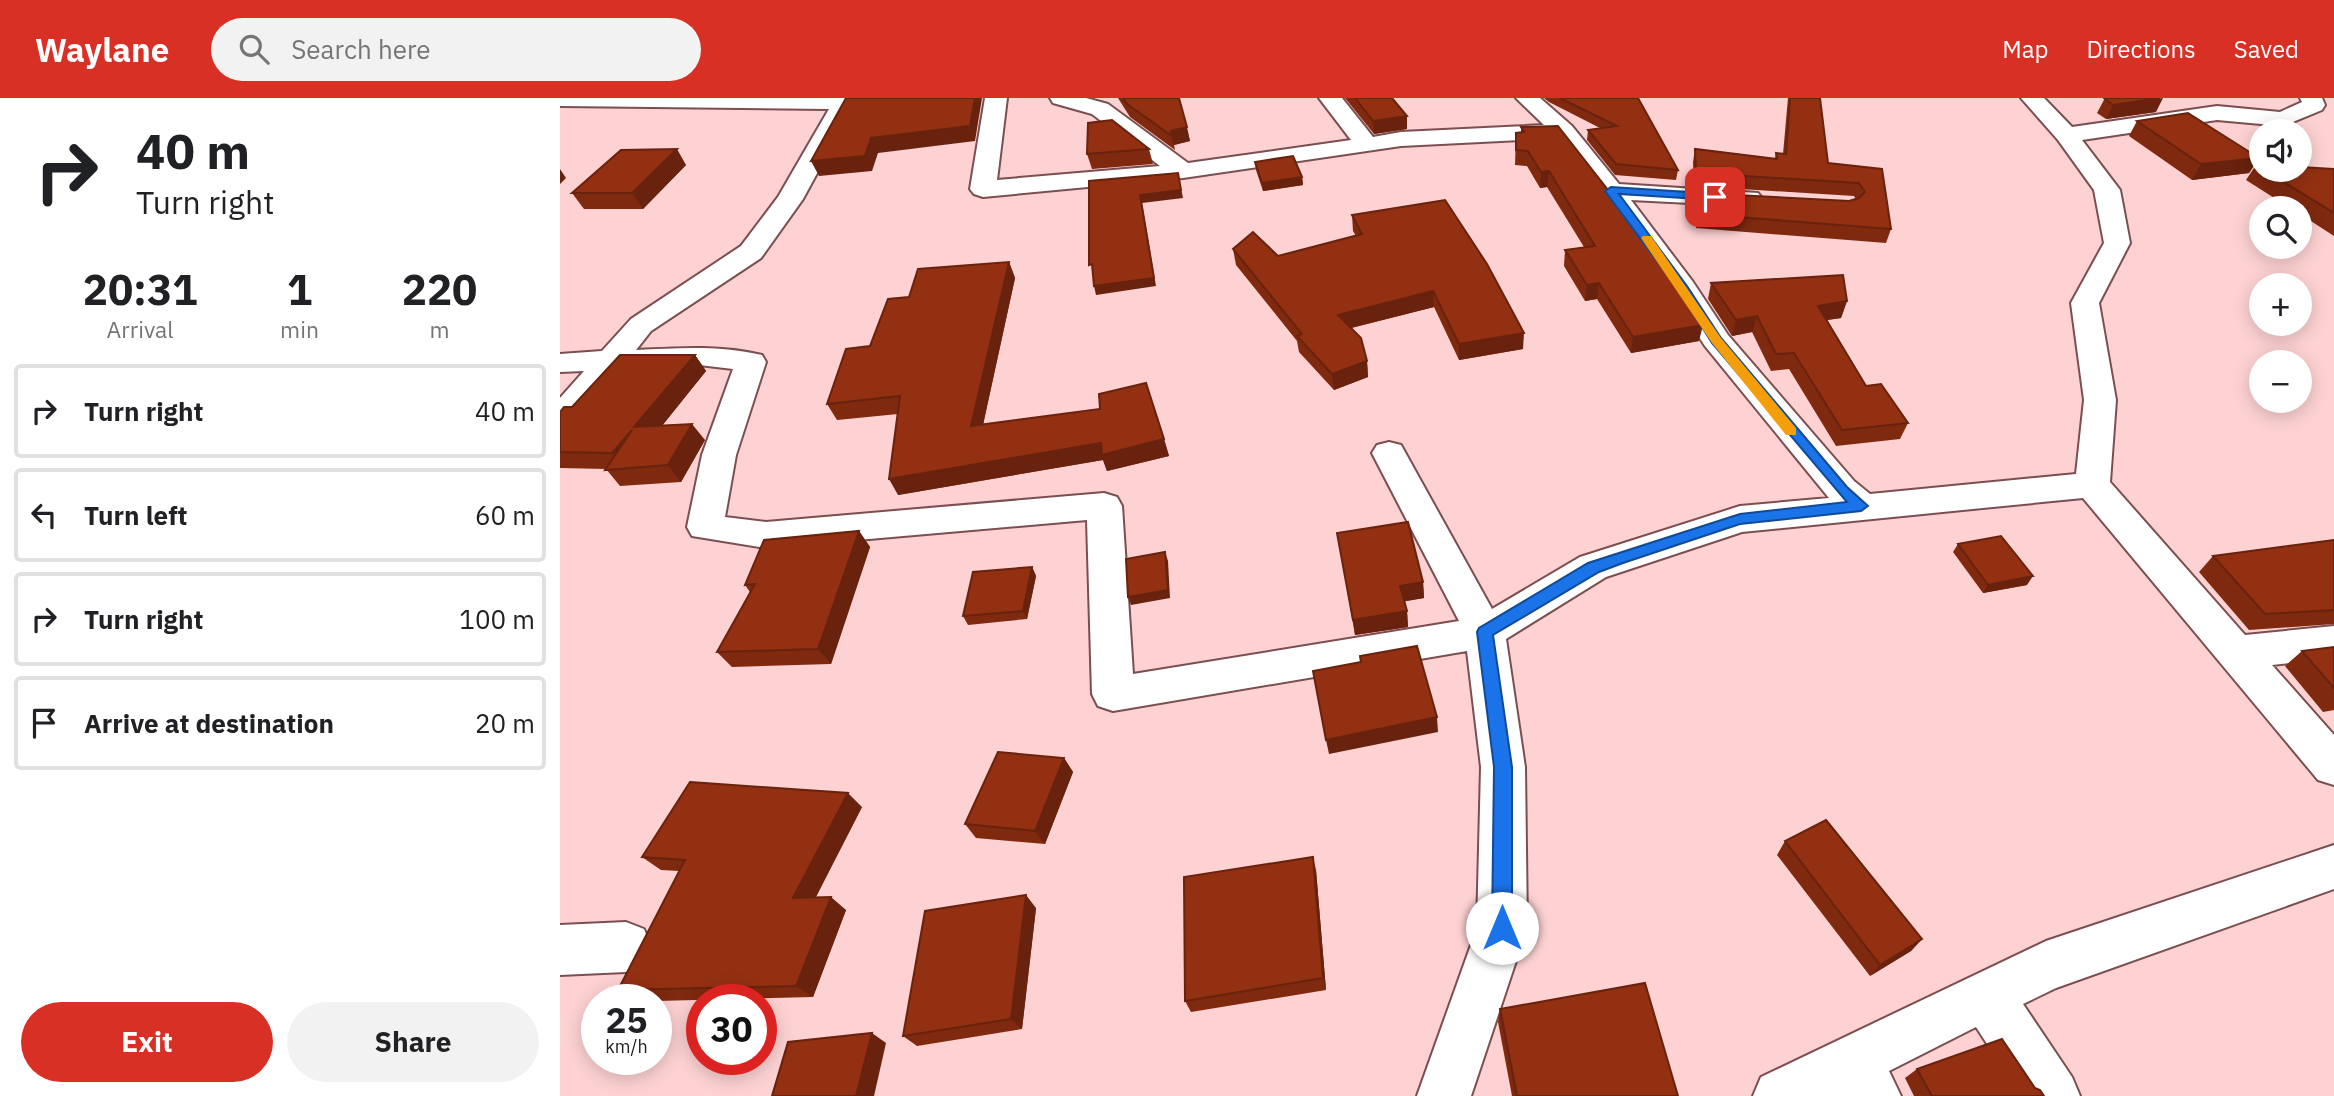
<!DOCTYPE html>
<meta charset="utf-8">
<style>
:root{--surface:#fff;--page:#f2f2f2;--text:#202124;--muted:#757577;--line:#e0e0e0;--accent:#d93025}
body{margin:0;font-family:"IBM Plex Sans",sans-serif;background:var(--page);color:var(--text);height:100vh;display:flex;flex-direction:column;font-size:26px;white-space:nowrap}
*{box-sizing:border-box;margin:0}
p{font-size:23px;color:var(--muted)}
.icon{flex:none;width:38px;height:38px;fill:none;stroke:currentColor;stroke-width:2;stroke-linecap:round;stroke-linejoin:round}
.map{position:relative;flex:1;overflow:hidden}
.drawer{display:flex;flex-direction:column;background:var(--surface);width:560px}
.drawer>*{flex:none}
.hud{background:#fff;color:var(--text);overflow:hidden}
.controls{position:absolute;left:1689px;top:21px;display:grid;gap:14px}
.controls a{display:grid;place-items:center;width:63px;height:63px;border-radius:50%;background:var(--surface);box-shadow:0 4px 18px #0003;font-size:35px}
.speed{position:absolute;left:21px;top:886px;display:flex;gap:14px;font-size:35px;font-weight:700;text-align:center}
.speed>*{display:grid;place-content:center;width:91px;height:91px;border-radius:50%;background:var(--surface);box-shadow:0 4px 18px #0003;line-height:1}
.speed small{font-size:18px;font-weight:400}
.speed .limit{border:10px solid #d22;background:#fff;color:#111}
.pin{position:absolute;display:grid;place-items:center;width:60px;height:60px;color:#fff;margin:-30px;border-radius:14px;box-shadow:0 4px 10px #0006}
.me{position:absolute;width:77px;margin:-38px;rotate:0deg;stroke-linejoin:round;filter:drop-shadow(0 0 5px #0008)}
.turn{display:flex;align-items:center;gap:24px;height:147px;padding:0 21px;font-size:32px}
.turn .icon{width:91px;height:91px;stroke-width:2.5}
.turn b{display:block;font-size:49px;line-height:60px}
.eta{display:flex;justify-content:space-evenly;align-items:center;height:119px;text-align:center}
.eta b{font-size:42px;font-weight:800;line-height:49px}
.button{display:flex;gap:14px;margin-top:auto;padding:14px 21px}
.button a{flex:1;height:80px;border-radius:42px;background:var(--accent);color:#fff;font-size:28px;font-weight:800;line-height:80px;text-align:center}
.button a+a{background:var(--page);color:var(--text)}
ul{padding:0;list-style:none}
li{display:flex;align-items:center;gap:21px;height:94px;margin:0 14px 10px;padding:0 7px;border:4px solid var(--line);border-radius:7px}
li div{flex:1}
li b{display:block;font-size:26px}
li em{font-style:normal}
header{display:flex;align-items:center;gap:42px;box-sizing:border-box;height:98px;padding:0 35px;background:var(--accent);color:#fff}
header strong{font-size:33px}
nav{display:flex;gap:38px;margin-inline-start:auto;font-size:24px}
.search{width:490px;height:63px;background:var(--page);display:flex;align-items:center;gap:18px;box-sizing:border-box;padding:0 24px;border-radius:38px;color:var(--muted);font-size:26px}
main{display:flex;flex:1;min-height:0}
.map>svg:first-child{display:block}
</style>
<header>
<strong>Waylane</strong>
<div class="search"><svg class="icon" aria-label="search" viewBox="0 0 24 24"><circle cx="10" cy="10" r="6"/><path d="M15 15l6 6"/></svg>Search here</div>
<nav><a>Map</a><a>Directions</a><a>Saved</a></nav>
</header>
<main>
<section class="drawer">
<div class="hud">
<div class="turn"><svg class="icon" aria-label="right" viewBox="0 0 24 24"><path d="M7 20v-9h11M14 6l5 5-5 5"/></svg><div><b>40 m</b>Turn right</div></div>
</div>
<div class="eta">
<div><b>20:31</b><p>Arrival</p></div>
<div><b>1</b><p>min</p></div>
<div><b>220</b><p>m</p></div>
</div>
<ul>
<li><svg class="icon" aria-label="right" viewBox="0 0 24 24"><path d="M7 20v-9h11M14 6l5 5-5 5"/></svg><div><b>Turn right</b></div><em>40 m</em></li>
<li><svg class="icon" aria-label="left" viewBox="0 0 24 24"><path d="M17 20v-9H6M10 6l-5 5 5 5"/></svg><div><b>Turn left</b></div><em>60 m</em></li>
<li><svg class="icon" aria-label="right" viewBox="0 0 24 24"><path d="M7 20v-9h11M14 6l5 5-5 5"/></svg><div><b>Turn right</b></div><em>100 m</em></li>
<li><svg class="icon" aria-label="arrive" viewBox="0 0 24 24"><path d="M6 21V4h12l-3 4 3 4H6"/></svg><div><b>Arrive at destination</b></div><em>20 m</em></li>
</ul>
<div class="button"><a>Exit</a><a>Share</a></div>
</section>
<div class="map">
<svg width="1774" height="998" viewBox="0 0 1774 998">
<rect width="100%" height="100%" fill="#fed2d3"/>
<g fill="none" stroke-linecap="round" stroke-linejoin="round">
<g stroke="#7b4e50" stroke-width="4">
<path id="street" d="M0,0H415L412,5L404,7L292,11L243,101L201,160L91,233L76,252C118,250 160,247 202,257L206,264L176,357L165,419L206,424L544,395L557,399L562,408L573,576L899,523L812,355L817,347L829,344L841,347L932,511L1020,459L1180,408L1269,400L1145,248L1069,133L998,40L841,48L623,80L423,99L414,96L410,91L425,0H447L437,82L600,68L532,16L493,5L490,0H526L548,6L628,65L791,42L759,0H782L813,39L841,34L984,27L956,0H980L1012,28L1059,86L1198,95L1202,100L1198,105L1189,108L1071,102L1133,184L1168,237L1294,383L1310,396L1516,376L1524,302L1511,205L1544,145L1534,92L1498,42L1461,0H1484L1512,29L1657,8L1720,14L1742,4L1740,0H1762L1765,7L1762,12L1723,28L1657,22L1522,42L1560,92L1570,145L1539,205L1556,302L1550,384L1685,537L1774,528V560L1712,567L1774,637V687L1758,682L1523,400L1182,434L1046,479L946,541L965,669L967,830L911,998H857L917,830L921,669L907,553L553,613L538,608L532,596L527,422L206,450L132,438L127,429L142,357L173,271L139,267L59,271L12,329L0,332V300L24,273L0,274V256L42,253L71,221L181,148L218,99L269,11L0,8Z
M1774,747V791L1496,890L1463,906L1512,979L1520,998H1461L1416,929L1329,973L1341,998H1193L1201,979L1486,843Z
M66,824L84,831L91,849L84,867L66,874L0,877V827Z"/>
</g>
<use href="#street" fill="#fff" fill-rule="evenodd"/>
</g>
<path fill="#7f290f" d="M558,0H619L630,43L614,47L615,52L570,19Z
M785,0H832L847,18V31L814,36Z
M984,0H1078L1118,72L1116,82L1055,77L1027,42L1028,32L1040,30L989,4Z
M1228,0H1260L1268,65L1322,71L1331,131L1326,145L1136,130L1135,108L1137,95L1289,103L1296,101L1294,98L1134,88L1133,64L1135,51L1215,61L1216,55L1223,56Z
M1545,0L1596,14L1546,21L1537,15Z
M1577,23L1699,60L1689,75L1632,82L1569,38Z
M961,29L1139,243L1071,255L1037,201L1025,203L1004,168L1005,152L1024,149L987,89L980,90L967,68L955,67L956,35L961,34Z
M589,51L593,66L532,71L527,56Z
M695,64L742,79L743,87L703,93L696,72Z
M126,67L83,111H24L12,95Z
M1696,67H1701V72L1774,71V138L1740,116V110H1730L1686,82Z
M792,117L963,251L899,262L874,209L791,230L807,263L808,279L774,292L739,254L737,243L676,167L673,151L718,158L796,138L793,133Z
M449,164L455,180L423,327L604,341L609,358L547,373L543,362L338,397V316L277,322L267,306L310,248L349,199Z
M1151,185L1287,203L1281,220L1267,222L1306,288L1348,325L1340,341L1276,348L1229,271L1211,273L1192,234L1172,238L1148,201Z
M135,257L146,273L102,328L145,342L121,384L60,388L46,371L0,370V314Z
M299,433L310,449L271,566L172,569L157,554L190,494L185,487Z
M777,435L863,484L864,500L845,503L847,513L848,529L795,537Z
M1774,442V526L1689,532L1639,474L1653,458Z
M1398,446L1467,487L1423,495L1393,454Z
M472,469L476,478L467,521L408,527L403,518Z
M1774,549V612L1763,614L1725,568L1742,553Z
M504,660L513,674L485,746L416,740L405,726Z
M302,709L256,799L286,812L253,899L96,903V901H74L58,892L119,773L101,772L82,759Z
M1225,743L1362,841L1351,853L1310,878L1217,757Z
M756,772L766,892L631,914L625,903Z
M476,810L462,931L357,948L343,938Z
M940,911L1118,998H952L938,924Z
M1357,971L1475,990L1484,998H1354L1345,980Z"/>
<path fill="#68220d" d="M415,0H422L415,43L318,55L312,73L259,78L251,63Z
M1603,0L1596,14L1546,21L1553,7Z
M847,18V31L814,36L813,23Z
M627,29L630,43L614,47L615,52L611,33Z
M117,51L126,67L83,111L72,95Z
M1699,60L1689,75L1632,82L1641,66Z
M0,71L6,80L0,86Z
M989,73L987,89L980,90L981,74Z
M618,75L623,100L582,105L596,188L536,197L534,188L580,97Z
M742,79L743,87L703,93L702,85Z
M449,164L455,180L419,345L411,328Z
M1039,185L1037,201L1025,203L1027,187Z
M873,193L874,209L779,233L778,217Z
M1287,203L1281,220L1253,224L1258,208Z
M1197,218L1192,234L1172,238L1176,222Z
M1143,227L1139,243L1071,255L1073,239Z
M964,235L963,251L899,262V246Z
M135,257L146,273L87,346L74,329Z
M807,263L808,279L774,292L772,276Z
M132,326L145,342L121,384L108,367Z
M72,332L65,370L52,355Z
M604,341L609,358L547,373L543,362L338,397L329,381L541,345Z
M299,433L310,449L271,566L258,551Z
M605,454L608,463L610,500L571,507L568,499Z
M472,469L476,478L467,521L463,513Z
M1473,478L1467,487L1423,495L1428,487Z
M863,484L864,500L841,504L840,488Z
M847,513L848,529L795,537L793,522Z
M877,619L878,634L769,656L766,642Z
M504,660L513,674L485,746L475,733Z
M288,695L302,709L249,812L233,800Z
M753,759L756,772L766,892L763,880Z
M466,797L476,810L462,931L451,921Z
M271,799L286,812L253,899L236,888Z
M1362,841L1351,853L1310,878L1320,867Z
M312,935L326,945L314,998H296Z"/>
<path fill="#943012" stroke="#68220d" stroke-width="2" d="M286,0H415L410,28L311,40L305,58L251,63Z
M563,0H619L627,29L611,33L612,38L567,6Z
M795,0H832L847,18L813,23Z
M1000,0H1078L1118,72L1056,66L1028,32L1057,28Z
M1230,0H1260L1268,65L1322,71L1331,131L1138,116L1137,95L1289,103L1299,100L1305,94L1299,85L1136,75L1135,51L1217,61L1216,55L1226,56Z
M1544,0H1600L1553,7Z
M1628,15L1699,60L1641,66L1577,23Z
M552,22L589,51L527,56L528,25Z
M998,28L1070,120L1143,227L1073,239L1039,185L1027,187L1005,152L1035,148L989,73L981,74L968,53L956,52V35L964,34L961,29Z
M117,51L72,95H12L61,52Z
M733,58L742,79L702,85L695,64Z
M1740,69L1774,71V115L1704,72H1740Z
M618,75L621,92L580,97L594,180L534,188L532,166L529,167V83Z
M885,102L927,166L964,235L899,246L873,193L778,217L801,240L807,263L772,276L737,238L742,236L673,151L693,134L718,158L802,136L792,117Z
M449,164L411,328L540,311L539,296L586,285L604,341L542,357L541,345L329,381L340,298L267,306L286,251L310,248L328,201L349,199L358,171Z
M1283,177L1287,203L1258,208L1306,288L1321,286L1348,325L1282,332L1234,255L1216,256L1197,218L1176,222L1151,185Z
M60,257H135L74,329L132,326L108,367L45,372L72,332L52,355L0,354V314L4,309H12Z
M848,424L863,484L840,488L847,513L793,522L777,435Z
M299,433L258,551L157,554L195,486L185,487L204,442Z
M1441,438L1473,478L1428,487L1398,446Z
M1774,442V512L1705,516L1653,458Z
M605,454L608,492L568,499L566,461Z
M472,469L463,513L403,518L413,474Z
M857,548L877,619L766,642L753,573L801,564L800,558Z
M1774,549V590L1742,553Z
M438,654L504,660L475,733L405,726Z
M130,684L288,695L233,800L271,799L236,888L58,892L125,762L82,759Z
M1266,722L1362,841L1320,867L1225,743Z
M753,759L763,880L625,903L624,779Z
M466,797L451,921L343,938L365,813Z
M1085,885L1118,998H957L940,911Z
M312,935L296,998H212L228,944Z
M1442,941L1475,990L1480,992L1484,998H1372L1357,971Z"/>
<path fill="#1a73e8" stroke="#114b97" stroke-width="2" d="M1051,89L1159,96V101L1155,102L1059,96L1127,188L1161,240L1287,389L1308,408L1301,413L1180,426L1063,465L1039,474L933,537L952,669V830L949,837L942,840L935,837L932,830L934,669L917,534L919,530L1028,465L1180,416L1287,404L1152,245L1118,191L1045,93Z"/>
<path fill="#f59e0b" d="M1083,138H1091L1161,240L1236,330V337H1226L1152,245L1081,140Z"/>
</svg>
<div class="controls">
<a><svg class="icon" aria-label="sound" viewBox="0 0 24 24"><path d="M4 9h4l5-4v14l-5-4H4zM17 9q2 3 0 6"/></svg></a>
<a><svg class="icon" aria-label="search" viewBox="0 0 24 24"><circle cx="10" cy="10" r="6"/><path d="M15 15l6 6"/></svg></a>
<a>+</a>
<a>−</a>
</div>
<div class="speed"><div>25<small>km/h</small></div><div class="limit">30</div></div>
<div class="pin" style="left:1155px;top:99px;background:#d93025"><svg class="icon" aria-label="arrive" viewBox="0 0 24 24"><path d="M6 21V4h12l-3 4 3 4H6"/></svg></div>
<svg class="me" style="left:942px;top:830px" viewBox="-20 -20 40 40"><circle r="19" fill="#fff"/><path d="M0-13L10 11 0 6-10 11z" fill="#1a73e8"/></svg>
</div>
</main>
